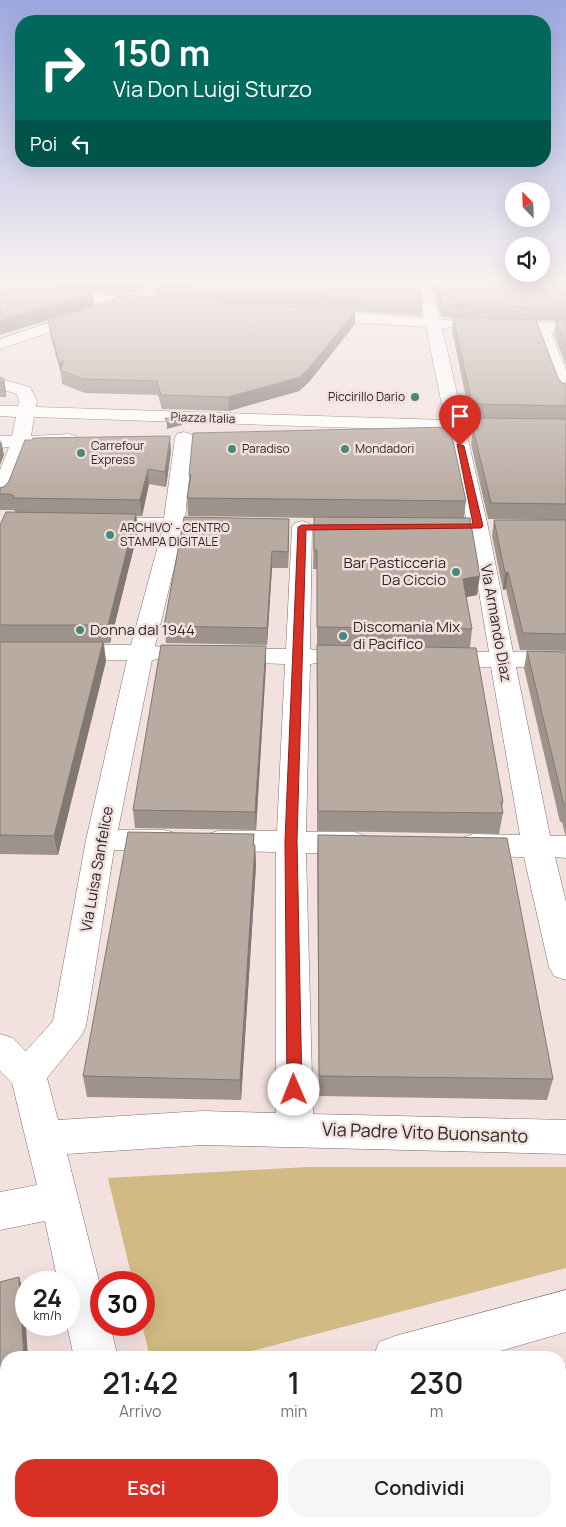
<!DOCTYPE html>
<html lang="it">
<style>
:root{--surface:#fff;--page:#f6f6f6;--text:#202124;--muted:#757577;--accent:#d93025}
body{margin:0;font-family:Manrope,sans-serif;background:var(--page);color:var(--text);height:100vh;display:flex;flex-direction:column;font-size:19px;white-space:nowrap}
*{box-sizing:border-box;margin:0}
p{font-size:16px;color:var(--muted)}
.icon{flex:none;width:28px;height:28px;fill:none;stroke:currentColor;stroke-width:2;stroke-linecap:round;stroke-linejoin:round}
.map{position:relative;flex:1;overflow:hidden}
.drawer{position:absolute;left:0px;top:1351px;width:566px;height:176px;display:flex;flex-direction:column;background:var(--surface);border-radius:20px 20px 0 0;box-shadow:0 5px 20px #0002}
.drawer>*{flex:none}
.guide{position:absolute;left:15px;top:15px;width:536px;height:152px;border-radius:20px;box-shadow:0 5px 20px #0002;background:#00695c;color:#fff;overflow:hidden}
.needle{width:32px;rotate:337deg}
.buttons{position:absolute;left:505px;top:182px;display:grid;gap:10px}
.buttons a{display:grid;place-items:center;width:45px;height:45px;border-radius:50%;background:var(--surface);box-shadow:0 5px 20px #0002;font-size:25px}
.speed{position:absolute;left:15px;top:1271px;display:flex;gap:10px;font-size:25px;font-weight:700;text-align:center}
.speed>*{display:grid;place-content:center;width:65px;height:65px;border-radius:50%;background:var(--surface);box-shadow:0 5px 20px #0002;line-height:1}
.speed small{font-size:12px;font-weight:400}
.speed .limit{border:8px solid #d22;background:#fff;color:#111}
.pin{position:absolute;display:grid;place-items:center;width:42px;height:42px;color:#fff;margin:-51px -21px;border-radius:50% 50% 50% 0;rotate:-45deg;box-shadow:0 0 5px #0007}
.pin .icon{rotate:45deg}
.me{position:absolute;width:55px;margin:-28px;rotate:359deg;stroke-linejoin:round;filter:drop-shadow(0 0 4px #0008)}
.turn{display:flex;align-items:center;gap:18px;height:105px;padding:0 15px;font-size:22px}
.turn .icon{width:65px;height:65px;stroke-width:2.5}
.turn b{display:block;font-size:35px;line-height:42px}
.then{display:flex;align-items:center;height:48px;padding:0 15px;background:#0003;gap:10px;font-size:19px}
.eta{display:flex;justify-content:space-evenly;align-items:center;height:85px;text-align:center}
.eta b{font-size:30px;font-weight:600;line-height:35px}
.button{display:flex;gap:10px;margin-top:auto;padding:10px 15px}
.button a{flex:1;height:58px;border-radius:20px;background:var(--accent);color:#fff;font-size:20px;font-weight:600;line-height:58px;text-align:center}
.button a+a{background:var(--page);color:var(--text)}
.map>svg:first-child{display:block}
</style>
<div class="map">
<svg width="566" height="1527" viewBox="0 0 566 1527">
<rect width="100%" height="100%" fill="#f2e1df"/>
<path fill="#d1ba83" d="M307,1167H566V1268L229,1357H150L142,1325L144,1282H133L108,1178Z"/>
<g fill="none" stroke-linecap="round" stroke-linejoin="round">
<g stroke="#7f706e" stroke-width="1">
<path id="minor" d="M1,279H25L70,292L145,299L150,300L152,303L150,306L145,307L69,300L3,282Z
M416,279H430L439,319L455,321L458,324L455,327L442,328L463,420L479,422L482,426L479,430L466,431L488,527L513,652L566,653V667H516L550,836H566V858L555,857L566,902V980L554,976L549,967L524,857L473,856L462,852L458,845L462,838L473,834L520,835L491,667L441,666L432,664L429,659L432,654L441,652H489L468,527L447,431L34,417L31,436L69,434L76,436L78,440L76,444L69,446L28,447L10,496L7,500L0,502V470L9,447L0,448V436H12L16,417L0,416V406H18L19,401L17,394L0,389V379L30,387L37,401L36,407L445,420L426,327L318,320L313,318L310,315L313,312L318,310L424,318Z
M84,311L89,313L92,316L89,319L0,349V339Z
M500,320L566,323V333L551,332L566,370V396L560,395L557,391L535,331L495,328L492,325L495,322Z
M184,432L191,434L193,438L185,519L199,521L202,525L199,529L183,531L155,646L167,648L170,653L167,658L152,660L118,830H165L175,833L180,840L175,847L165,850H114L86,1026L81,1036L47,1078L58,1120L202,1111L276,1113V852L218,851L208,848L203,841L208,834L218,831H277L285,664L229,662L220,660L217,655L220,650L229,648L286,649L292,527L295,523L302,521L309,523L312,527L310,649L325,652L328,657L325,662L310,664L306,832H355L365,836L370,843L365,850L355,854L306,853L313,1114L566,1120V1154L202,1145L67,1154L101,1289V1325H110L118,1358H74L67,1325H69V1282H58L45,1221L0,1230V1192L37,1185L12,1083L0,1071V1034L13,1038L26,1051L53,1021L86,840L127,660L0,659V645H131L162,531L100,529L93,527L90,523L93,519L100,517L164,518L175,438L177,434Z
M566,1290V1332L476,1358H373L379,1342L395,1336Z
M6,1437V1483L0,1484V1438Z
M107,1521H155L156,1527H108Z"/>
</g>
<use href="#minor" fill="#fff" fill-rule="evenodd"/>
</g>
<path fill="#9e938b" d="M33,279H162L124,295L81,291L93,293L94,306L62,288Z
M435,279H566V365L554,334L556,321L536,320L558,378L562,383H566V651L520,650L506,589L503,590L492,536L494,520H550L488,519L471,444L473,429H474L475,418H470L452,330L453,318L441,317L434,289Z
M153,285L423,303L422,316L355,311V324L309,382L299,391L229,411L162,409L158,395L85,393L62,384L61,374L50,334L48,321L154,297Z
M0,377L4,379L6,393V397H0Z
M171,451L166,487L149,484L142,516H136L138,531L110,643H104L106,661L58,855L0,854V525L15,512V511L13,510H0V488Z
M189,475L466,501L464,517L477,595L466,597L472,629L470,648L503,802L502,808L503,813L499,834L317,831V569H313L314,518L188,516L187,498L189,485Z
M289,535L288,568H272L267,645L166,643L164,626Z
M266,646V664L256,830L135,828L133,810Z
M527,651L566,652V835L565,834L562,822H560L524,668Z
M254,834V845H255L256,866L241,1100L87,1097L83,1076Z
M318,835L553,1079L547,1100L319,1096L317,856Z
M566,1367V1527H179Z"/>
<path fill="#817871" d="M130,279H162L124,295L123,282Z
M93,293L94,306L0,335V321Z
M355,311V324L309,382L299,391L229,411L228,397Z
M64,361L60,370L59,362Z
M4,379L6,393V397L3,383Z
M181,418L182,425L167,429V423Z
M170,436L171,451L166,487L165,472Z
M1,440L4,455L0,465V443Z
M148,469L149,484L142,516L140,500Z
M136,514L138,531L110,643L108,625Z
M289,519V535L288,568V552Z
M272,551V568L267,645V628Z
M508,572L506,589L503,590L505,573Z
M480,576L477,595L461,598L463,579Z
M103,642L106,661L58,855L54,836Z
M266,646V664L256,830L255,812Z
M255,845L256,866L241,1100L240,1080Z
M19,1277L24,1294L28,1358H24Z
M6,1386V1402L0,1404V1387Z
M49,1521H53L54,1527H49Z"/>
<path fill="#b8aba2" stroke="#817871" d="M0,279H31L67,289L93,293L0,321Z
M89,279H130L123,282Z
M166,279H418L423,303L153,285Z
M436,279H566V308L442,304Z
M126,295L355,311L309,368L300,377L228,397L161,395L157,381L83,379L60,370L64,361L59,362L48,321Z
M453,317L536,320L558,378L562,383H566V406L472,404Z
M556,321H566V346Z
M0,377L4,379L3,383H0Z
M165,418H181L167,423Z
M475,418L566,419V504L491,503L473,429H478Z
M450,427L466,501L187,498L191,475H189L193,433Z
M170,436L165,472L148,469L140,500L13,498L14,496L10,494H0V488L5,486L9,481L25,440H32L33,438Z
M6,512L136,514L108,625H0V525Z
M184,517L289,519L288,552L272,551L267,628L164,626Z
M314,517L470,518L480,576L463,579L472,629L317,627V550H314Z
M494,520H566V634L523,633L508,572L505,573Z
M0,642H103L54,836L0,835Z
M161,645L266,646L255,812L133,810Z
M317,645L476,648L503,802H501L503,813L318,811Z
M527,651L566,652V805H564Z
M128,832L254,834L253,845H255L240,1080L83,1076Z
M318,835L507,838L553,1079L319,1076Z
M19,1277L24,1358H6V1386L0,1387V1282Z
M566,1367V1527H547L543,1524L511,1527H179L178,1521H560V1369Z
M6,1507V1521H49V1527H0V1509Z"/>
<linearGradient id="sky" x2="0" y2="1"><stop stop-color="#9da8e0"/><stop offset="0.57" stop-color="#f9f2f1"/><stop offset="1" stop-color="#f9f2f1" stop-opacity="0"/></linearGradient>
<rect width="566" height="493" fill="url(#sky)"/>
<path fill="#d93025" stroke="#8d1f18" d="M457,444L464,446L483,526L481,528L306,530L297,841L302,1090L300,1095L294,1097L289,1095L287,1090L285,841L298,527L302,525L473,524Z"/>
<g fill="#45897d" stroke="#f2e1df" stroke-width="2">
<circle cx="415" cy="397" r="5"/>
<circle cx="232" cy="449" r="5"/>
<circle cx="345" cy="449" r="5"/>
<circle cx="81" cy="453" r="5"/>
<circle cx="110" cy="535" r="5"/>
<circle cx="456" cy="572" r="5"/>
<circle cx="80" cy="630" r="5"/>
<circle cx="343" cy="636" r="5"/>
</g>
<g text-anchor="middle" stroke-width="5" stroke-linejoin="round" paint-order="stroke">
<g font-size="12" fill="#2d2726" stroke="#f2e1df" text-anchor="start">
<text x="405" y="401" text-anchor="end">Piccirillo Dario</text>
<text x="91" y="450">Carrefour<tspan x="91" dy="14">Express</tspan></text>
<text x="242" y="453">Paradiso</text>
<text x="355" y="453">Mondadori</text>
<text x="120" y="532">ARCHIVO' - CENTRO<tspan x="120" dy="14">STAMPA DIGITALE</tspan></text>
</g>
<g font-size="12" fill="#2d2726" stroke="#f2e1df">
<text transform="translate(203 418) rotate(2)" y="4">Piazza Italia</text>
</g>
<g font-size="15" fill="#2d2726" stroke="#f2e1df" text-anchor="start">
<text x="446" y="568" text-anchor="end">Bar Pasticceria<tspan x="446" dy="17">Da Ciccio</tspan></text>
<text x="353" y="632">Discomania Mix<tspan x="353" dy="17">di Pacifico</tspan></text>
<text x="90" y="635">Donna dal 1944</text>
</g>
<g font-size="15" fill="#2d2726" stroke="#f2e1df">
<text transform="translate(496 623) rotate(80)" y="5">Via Armando Diaz</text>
<text transform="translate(97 869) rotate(-80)" y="5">Via Luisa Sanfelice</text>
</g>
<g font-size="18" fill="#2d2726" stroke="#f2e1df">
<text transform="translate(425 1133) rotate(2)" y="6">Via Padre Vito Buonsanto</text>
</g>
</g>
</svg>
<div class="buttons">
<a><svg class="needle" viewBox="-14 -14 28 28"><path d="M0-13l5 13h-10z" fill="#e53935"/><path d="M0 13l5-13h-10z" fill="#757577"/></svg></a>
<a><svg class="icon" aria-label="sound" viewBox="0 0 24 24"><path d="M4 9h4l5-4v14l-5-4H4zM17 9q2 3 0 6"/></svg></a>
</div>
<div class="speed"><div>24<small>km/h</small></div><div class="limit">30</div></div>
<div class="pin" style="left:460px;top:446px;background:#d93025"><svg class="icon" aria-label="arrive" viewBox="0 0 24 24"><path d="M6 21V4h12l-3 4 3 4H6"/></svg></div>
<svg class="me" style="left:294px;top:1090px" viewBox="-20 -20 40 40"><circle r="19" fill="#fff"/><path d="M0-13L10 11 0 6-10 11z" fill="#d93025"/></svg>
<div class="guide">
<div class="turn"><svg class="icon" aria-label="right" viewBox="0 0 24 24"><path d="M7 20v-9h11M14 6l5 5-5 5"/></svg><div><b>150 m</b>Via Don Luigi Sturzo</div></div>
<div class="then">Poi<svg class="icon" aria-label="left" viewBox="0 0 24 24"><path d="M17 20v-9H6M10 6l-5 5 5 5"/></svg></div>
</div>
<section class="drawer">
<div class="eta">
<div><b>21:42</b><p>Arrivo</p></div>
<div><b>1</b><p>min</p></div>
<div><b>230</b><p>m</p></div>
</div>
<div class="button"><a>Esci</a><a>Condividi</a></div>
</section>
</div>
